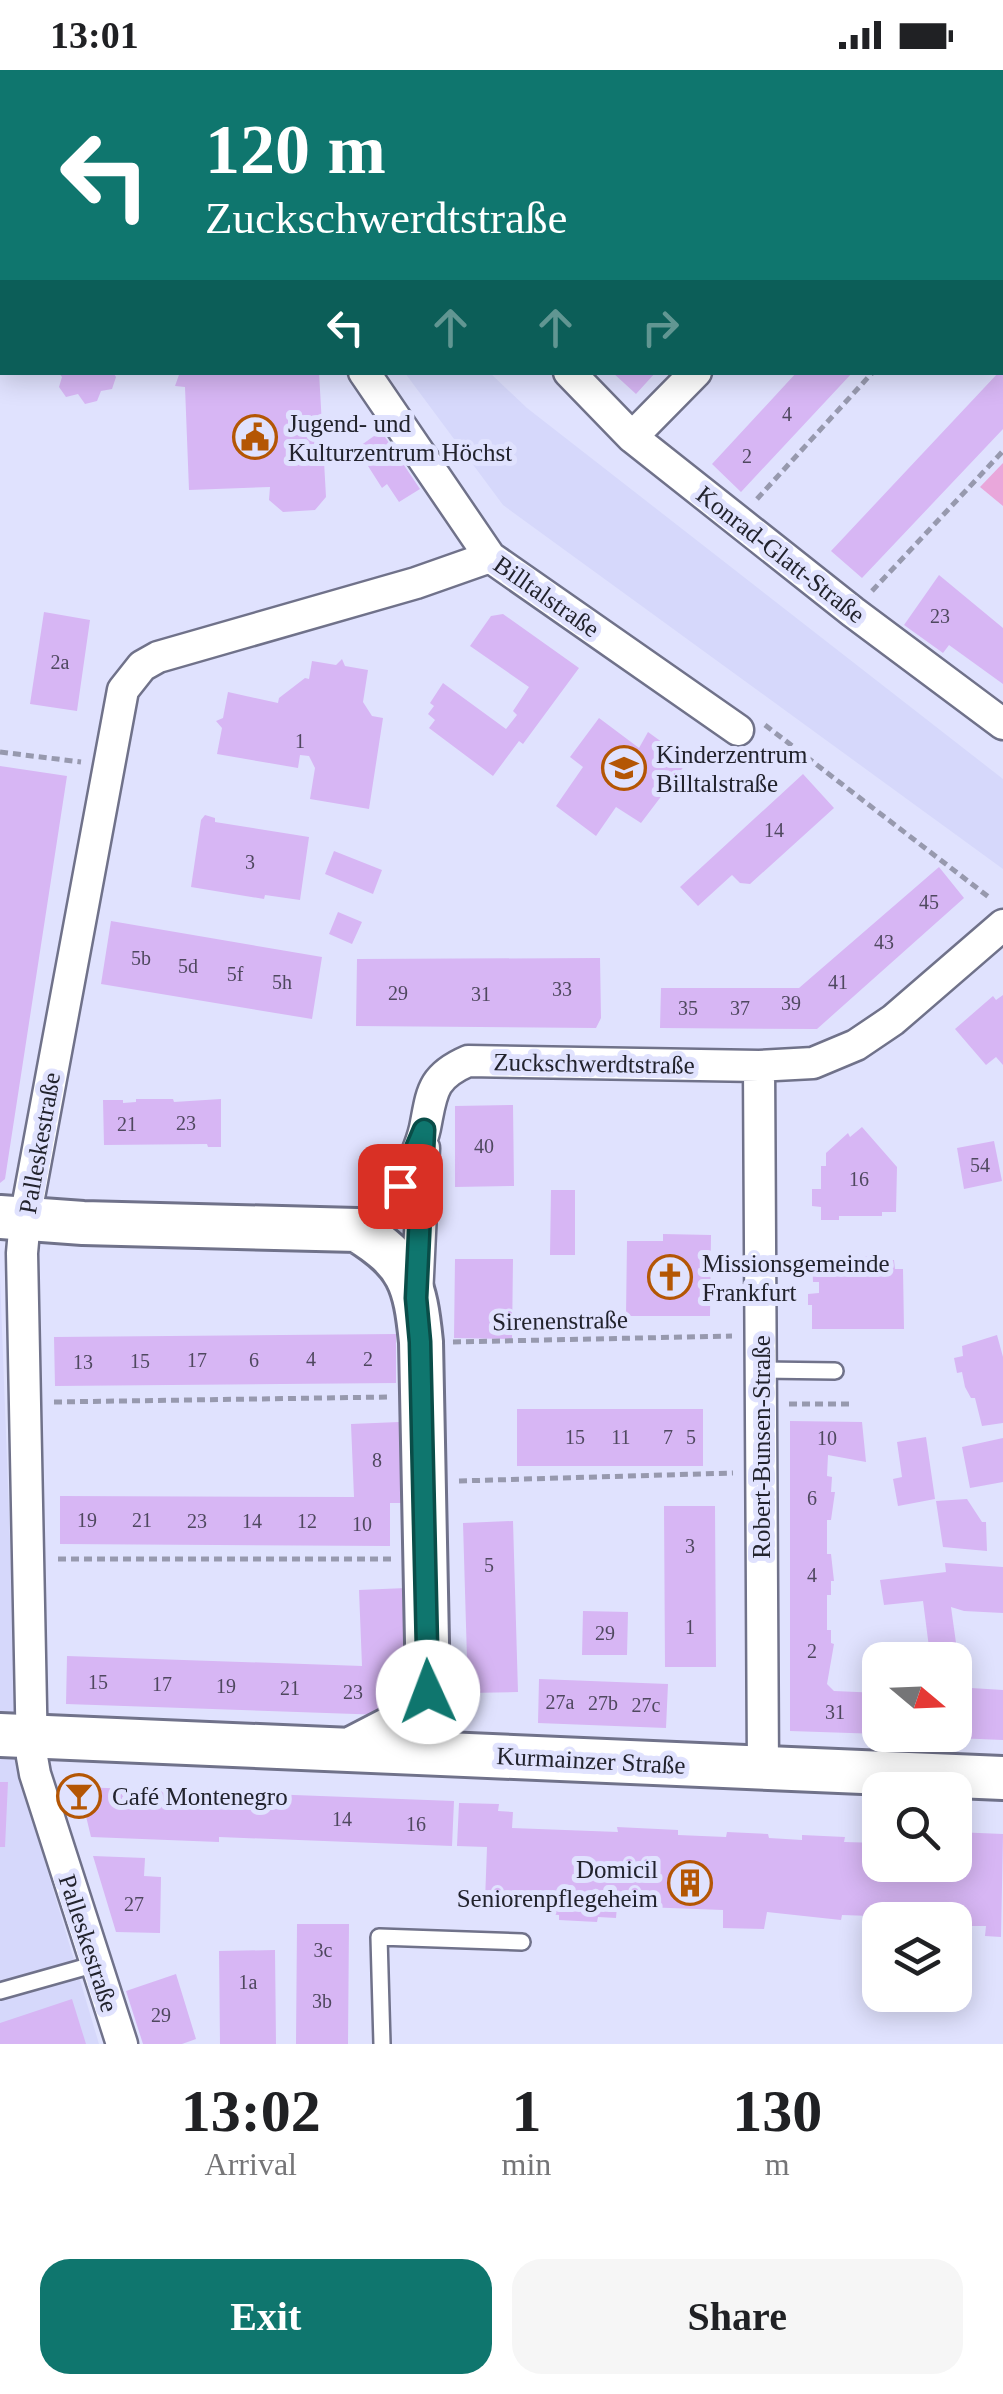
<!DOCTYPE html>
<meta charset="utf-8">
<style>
:root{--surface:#fff;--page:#f6f6f6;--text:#202124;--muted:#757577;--accent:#0f766e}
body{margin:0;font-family:Georgia,serif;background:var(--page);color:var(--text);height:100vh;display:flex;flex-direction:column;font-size:38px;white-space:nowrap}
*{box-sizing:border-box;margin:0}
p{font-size:32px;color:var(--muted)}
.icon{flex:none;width:55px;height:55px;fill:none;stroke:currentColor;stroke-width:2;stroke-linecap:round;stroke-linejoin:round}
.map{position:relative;height:1974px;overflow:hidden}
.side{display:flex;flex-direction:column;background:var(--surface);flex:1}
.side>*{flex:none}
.top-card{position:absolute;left:0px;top:0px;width:1005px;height:305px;box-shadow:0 5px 25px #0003;background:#0f766e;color:#fff;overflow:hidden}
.needle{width:65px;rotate:109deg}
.tools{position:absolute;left:862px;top:1572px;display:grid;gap:20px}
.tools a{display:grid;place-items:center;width:110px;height:110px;border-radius:20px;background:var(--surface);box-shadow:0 5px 25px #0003;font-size:50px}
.pin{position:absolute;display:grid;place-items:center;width:85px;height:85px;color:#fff;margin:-42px;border-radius:20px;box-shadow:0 5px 15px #0006}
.me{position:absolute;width:110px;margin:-55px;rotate:358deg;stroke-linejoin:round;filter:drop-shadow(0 0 8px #0008)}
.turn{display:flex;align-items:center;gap:35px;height:210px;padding:0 40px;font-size:45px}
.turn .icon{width:130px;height:130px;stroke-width:2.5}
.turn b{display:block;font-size:70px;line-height:85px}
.lanes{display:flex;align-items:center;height:95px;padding:0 40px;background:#0003;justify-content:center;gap:50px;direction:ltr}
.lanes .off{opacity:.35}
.eta{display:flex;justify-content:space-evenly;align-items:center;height:170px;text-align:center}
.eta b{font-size:60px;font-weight:800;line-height:70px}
.action{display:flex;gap:20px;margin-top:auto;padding:20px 40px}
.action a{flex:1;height:115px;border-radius:30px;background:var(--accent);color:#fff;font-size:40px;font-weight:800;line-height:115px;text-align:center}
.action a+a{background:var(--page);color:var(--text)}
.status{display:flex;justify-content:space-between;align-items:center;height:70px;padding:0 50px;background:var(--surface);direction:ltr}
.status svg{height:28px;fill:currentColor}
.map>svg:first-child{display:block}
</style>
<div class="status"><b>13:01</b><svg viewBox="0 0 49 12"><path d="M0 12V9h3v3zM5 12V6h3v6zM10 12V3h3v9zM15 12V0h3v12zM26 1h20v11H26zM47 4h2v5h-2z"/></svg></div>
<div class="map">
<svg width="1003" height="1974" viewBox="0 0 1003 1974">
<rect width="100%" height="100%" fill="#e0e2fe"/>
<path fill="#d6d8fb" d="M405,303H490L527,338L1003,709V799L503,435Z
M0,1207L19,1705L99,1974H0Z"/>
<path fill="#e9a7db" d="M1003,393V436L980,417Z"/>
<path fill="#d7b6f4" d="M58,302H113L116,307L112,319L101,321L97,331L85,334L78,324L66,327L59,317L62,307Z
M180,302H319L326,427L315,440L283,442L269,430L270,417L189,420L185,317L175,316Z
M612,302H656L636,324Z
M797,302H853L741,422L712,394Z
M999,302H1003V359L862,508L831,481Z
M381,361L420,419L399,432L387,414L382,418L368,396L372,393L360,376Z
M939,505L1003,558V614L949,575L943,583L904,555Z
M44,542L90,550L77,641L30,634Z
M503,544L579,598L523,674L519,671L493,706L429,658L435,650L428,644L434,636L430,633L443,613L506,659L517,645L513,641L529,617L470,576L491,546Z
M342,589L345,596L368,600L363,632L372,646L383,648L369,739L310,729L315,698L309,686L300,685L298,698L217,684L222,658L216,651L223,648L228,622L278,633L279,628L305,608L309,609L312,591L336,595Z
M599,648L639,678L648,662L688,691L641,753L616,737L596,766L556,736L583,697L570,687Z
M0,696L67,706L5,1109L0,1113Z
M803,704L834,738L750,814L740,813L732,805L698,836L680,817Z
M205,745L215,748V752L309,767L300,830L265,825L264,829L191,817L201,750Z
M334,781L382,800L373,824L325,804Z
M939,797L964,828L817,959L660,958L661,918H799Z
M338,842L362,852L352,874L329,864Z
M111,851L322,887L312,949L101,914Z
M600,888L601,948L596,958L356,956L357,889Z
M1003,925V995L996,987L986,995L955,959L993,926L996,930Z
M136,1029H173L174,1032L221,1029V1077H208L207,1074L104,1075L103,1030H123V1033L136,1032Z
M513,1035L514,1116L455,1117V1036Z
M862,1057L897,1097L896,1142H882V1146H839V1150H821V1137L812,1136V1119H821V1096H826V1083L848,1063L850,1067Z
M994,1071L1002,1111L964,1119L957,1078Z
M551,1120H575V1185H550Z
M663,1164L711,1165L710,1246H626L627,1171H663Z
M874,1186V1191L894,1190L895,1199H903L904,1259H812V1235H808V1224L819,1223V1212H813L812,1190Z
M455,1189H513L512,1269L454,1268Z
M396,1264V1313L55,1316L54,1267Z
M997,1265L1003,1287V1353L982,1356L975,1328H971L965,1317L962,1302L957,1303L954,1288L963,1286L962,1276Z
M517,1339H703V1396H517Z
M790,1351L862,1352L866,1392L828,1385L827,1406L832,1407L831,1422H835L831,1450H827V1484H831L834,1511H831V1525H827V1560H831V1573L834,1574L827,1614L834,1621L880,1623V1664L790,1661Z
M399,1352L403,1433H390V1476L60,1474V1426L354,1427L351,1354Z
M926,1367L935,1429L898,1436L893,1409L902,1407L897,1372Z
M1003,1368V1412L970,1418L962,1377Z
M967,1429L982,1452H986L987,1481L943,1477L936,1431Z
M664,1436H715L716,1597H665Z
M513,1451L518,1622L468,1623L463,1453Z
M945,1493L1003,1497V1543L964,1541L951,1537L957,1580L930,1585L923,1531L884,1535L880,1510L946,1502Z
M406,1518L409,1601L386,1602L384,1645L66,1634L67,1586L362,1596L359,1520Z
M583,1541L628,1542L627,1585H582Z
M539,1609L668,1614L666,1658L538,1653Z
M955,1617L1003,1620V1670L955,1668Z
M0,1712H8L5,1777H0Z
M79,1717L454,1731L452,1776L219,1767V1772L91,1767Z
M459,1733L499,1734L498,1741L513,1742L512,1758L618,1762L617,1757L678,1760V1765L726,1767L727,1762L768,1764L769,1768L802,1770V1765L845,1767L844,1772L880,1773V1795H955V1762L1003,1764L1001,1867L985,1866L986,1856H970L969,1866L955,1865V1850H880V1856H871V1846L842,1845L841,1850L767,1842L764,1859L723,1858V1840L617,1836L616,1848L598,1847L597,1852L559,1850V1845L541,1844V1833L485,1831L487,1777L457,1776Z
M93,1786L145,1788L144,1806L161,1807L160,1863L116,1862Z
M297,1854H349L348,1974H296Z
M275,1880L276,1974H220L219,1881Z
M176,1904L196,1969L182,1974H143L126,1921Z
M72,1929L86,1974H0V1953Z"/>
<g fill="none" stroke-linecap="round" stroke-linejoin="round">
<g stroke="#70728a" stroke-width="20">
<path id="lane" d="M113,0L114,2
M761,1300L835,1301
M0,1921L96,1894
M382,1974L379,1867L522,1872"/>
</g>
<g stroke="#70728a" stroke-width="35">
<path id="street" d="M329,0L330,2
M938,0L940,2
M492,2L497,0
M1002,64H1003
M1002,175H1003
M364,302L490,487L738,660
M569,302L632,367L853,542L1003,654
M632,367L696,302
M759,996L763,1698
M357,1160C373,1147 390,1134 401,1116C410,1099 421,1076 425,1058C432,1023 431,1007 468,991L759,996L813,993L856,975L893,950L1003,855
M417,1227L424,1078
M122,1974L35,1704L32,1687L22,1183L25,1149L123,620L142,596L158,587L416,513L490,487"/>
</g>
<g stroke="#70728a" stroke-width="48">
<path id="secondary" d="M0,1147L83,1153L357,1160C409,1192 415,1213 421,1272L428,1622L411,1648L355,1677
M0,1665L1003,1708"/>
</g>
<path stroke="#9799ae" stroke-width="5" stroke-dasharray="8 5" stroke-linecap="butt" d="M141,0L143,2
M757,429L873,302
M872,521L1003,381
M765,655L990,828
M0,682L81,692
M453,1272L732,1266
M54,1332L388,1327
M789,1334H851
M459,1411L733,1403
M58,1489H392"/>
<use href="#lane" stroke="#fff" stroke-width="15"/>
<use href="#street" stroke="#fff" stroke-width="30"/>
<use href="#secondary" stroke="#fff" stroke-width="42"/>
</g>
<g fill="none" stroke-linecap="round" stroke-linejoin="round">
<g stroke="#0a4d48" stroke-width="25">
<path id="route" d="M400,1116L424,1060L416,1228L420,1272L428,1622"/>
</g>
<use href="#route" stroke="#0f766e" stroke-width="18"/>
</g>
<defs>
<g id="civic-ring" transform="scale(2.25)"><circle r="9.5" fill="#e0e2fe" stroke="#b45604" stroke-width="1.5"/><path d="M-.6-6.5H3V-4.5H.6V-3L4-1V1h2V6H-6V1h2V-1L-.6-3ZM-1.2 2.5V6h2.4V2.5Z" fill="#b45604"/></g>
<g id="school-ring" transform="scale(2.25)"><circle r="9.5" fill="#e0e2fe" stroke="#b45604" stroke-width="1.5"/><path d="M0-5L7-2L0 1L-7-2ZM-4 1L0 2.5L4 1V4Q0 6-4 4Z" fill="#b45604"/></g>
<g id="church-ring" transform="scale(2.25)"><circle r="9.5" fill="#e0e2fe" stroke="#b45604" stroke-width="1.5"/><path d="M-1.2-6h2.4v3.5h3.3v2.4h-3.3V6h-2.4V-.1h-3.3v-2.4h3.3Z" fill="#b45604"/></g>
<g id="bar-ring" transform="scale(2.25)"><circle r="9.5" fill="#e0e2fe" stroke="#b45604" stroke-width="1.5"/><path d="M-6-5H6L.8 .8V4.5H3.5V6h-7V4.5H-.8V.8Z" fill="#b45604"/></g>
<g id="building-ring" transform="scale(2.25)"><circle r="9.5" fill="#e0e2fe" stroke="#b45604" stroke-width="1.5"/><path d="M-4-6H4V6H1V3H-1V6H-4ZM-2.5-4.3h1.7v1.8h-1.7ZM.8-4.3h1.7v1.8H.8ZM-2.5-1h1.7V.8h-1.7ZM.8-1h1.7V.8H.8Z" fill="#b45604"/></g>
</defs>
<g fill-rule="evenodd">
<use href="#civic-ring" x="255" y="367"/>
<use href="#school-ring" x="624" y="698"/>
<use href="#church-ring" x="670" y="1207"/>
<use href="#bar-ring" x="79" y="1726"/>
<use href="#building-ring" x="690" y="1813"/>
</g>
<g text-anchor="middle" stroke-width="10" stroke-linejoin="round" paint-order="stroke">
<g font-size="20" fill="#4f485f">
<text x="787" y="351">4</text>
<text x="747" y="393">2</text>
<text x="940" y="553">23</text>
<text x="60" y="599">2a</text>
<text x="300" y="678">1</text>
<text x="774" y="767">14</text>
<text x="250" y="799">3</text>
<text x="929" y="839">45</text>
<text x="884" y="879">43</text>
<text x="141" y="895">5b</text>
<text x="188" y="903">5d</text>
<text x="235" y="911">5f</text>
<text x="282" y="919">5h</text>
<text x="838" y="919">41</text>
<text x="562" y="926">33</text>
<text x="398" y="930">29</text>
<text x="481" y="931">31</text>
<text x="791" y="940">39</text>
<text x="688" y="945">35</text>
<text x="740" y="945">37</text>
<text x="186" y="1060">23</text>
<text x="127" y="1061">21</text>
<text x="484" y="1083">40</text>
<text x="980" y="1102">54</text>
<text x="859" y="1116">16</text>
<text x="311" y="1296">4</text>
<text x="368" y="1296">2</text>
<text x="197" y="1297">17</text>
<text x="254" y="1297">6</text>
<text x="140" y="1298">15</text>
<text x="83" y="1299">13</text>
<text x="575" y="1374">15</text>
<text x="621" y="1374">11</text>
<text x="668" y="1374">7</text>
<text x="691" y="1374">5</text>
<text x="827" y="1375">10</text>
<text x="377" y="1397">8</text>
<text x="812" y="1435">6</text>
<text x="87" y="1457">19</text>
<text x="142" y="1457">21</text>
<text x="197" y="1458">23</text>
<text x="252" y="1458">14</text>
<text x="307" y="1458">12</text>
<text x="362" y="1461">10</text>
<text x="690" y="1483">3</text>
<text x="489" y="1502">5</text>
<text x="812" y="1512">4</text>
<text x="690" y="1564">1</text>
<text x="605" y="1570">29</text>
<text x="812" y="1588">2</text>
<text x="98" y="1619">15</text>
<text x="162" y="1621">17</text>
<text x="226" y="1623">19</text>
<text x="290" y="1625">21</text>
<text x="353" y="1629">23</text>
<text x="560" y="1639">27a</text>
<text x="603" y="1640">27b</text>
<text x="646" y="1642">27c</text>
<text x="835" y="1649">31</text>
<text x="342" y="1756">14</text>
<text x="416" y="1761">16</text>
<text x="134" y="1841">27</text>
<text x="323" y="1887">3c</text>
<text x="248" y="1919">1a</text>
<text x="322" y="1938">3b</text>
<text x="161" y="1952">29</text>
</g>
<g font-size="25" fill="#22232d" stroke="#e0e2fe" text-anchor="start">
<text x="288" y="362">Jugend- und<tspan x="288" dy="29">Kulturzentrum Höchst</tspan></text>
<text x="656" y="693">Kinderzentrum<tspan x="656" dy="29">Billtalstraße</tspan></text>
<text x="702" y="1202">Missionsgemeinde<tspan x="702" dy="29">Frankfurt</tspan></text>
<text x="112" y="1735">Café Montenegro</text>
<text x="658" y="1808" text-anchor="end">Domicil<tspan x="658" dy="29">Seniorenpflegeheim</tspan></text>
</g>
<g font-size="25" fill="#22232d" stroke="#e0e2fe">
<text transform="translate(781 484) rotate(38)" y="9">Konrad-Glatt-Straße</text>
<text transform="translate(547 526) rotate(35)" y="9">Billtalstraße</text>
<text transform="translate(594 993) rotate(1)" y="9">Zuckschwerdtstraße</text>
<text transform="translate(39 1073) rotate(-80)" y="9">Palleskestraße</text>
<text transform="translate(560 1250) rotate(-1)" y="9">Sirenenstraße</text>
<text transform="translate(761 1377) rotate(-90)" y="9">Robert-Bunsen-Straße</text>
<text transform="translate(591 1690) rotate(3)" y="9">Kurmainzer Straße</text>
<text transform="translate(89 1873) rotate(72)" y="9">Palleskestraße</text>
</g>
</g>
</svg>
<div class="tools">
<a><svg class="needle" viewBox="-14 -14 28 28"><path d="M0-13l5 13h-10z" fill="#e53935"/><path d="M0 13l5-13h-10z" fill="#757577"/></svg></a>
<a><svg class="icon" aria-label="search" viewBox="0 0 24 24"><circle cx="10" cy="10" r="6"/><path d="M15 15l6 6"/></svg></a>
<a><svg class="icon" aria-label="layers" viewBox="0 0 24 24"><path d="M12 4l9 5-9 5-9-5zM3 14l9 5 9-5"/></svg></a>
</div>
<div class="pin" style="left:400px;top:1116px;background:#d93025"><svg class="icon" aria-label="arrive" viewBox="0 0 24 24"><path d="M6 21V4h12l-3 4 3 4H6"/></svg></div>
<svg class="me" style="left:428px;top:1622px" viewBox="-20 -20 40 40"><circle r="19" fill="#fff"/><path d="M0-13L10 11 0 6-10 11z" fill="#0f766e"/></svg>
<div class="top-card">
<div class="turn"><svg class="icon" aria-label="left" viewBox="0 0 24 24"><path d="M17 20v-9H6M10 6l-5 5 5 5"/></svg><div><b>120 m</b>Zuckschwerdtstraße</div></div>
<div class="lanes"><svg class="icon" aria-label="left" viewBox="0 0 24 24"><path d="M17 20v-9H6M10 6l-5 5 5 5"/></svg><svg class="icon off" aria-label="ahead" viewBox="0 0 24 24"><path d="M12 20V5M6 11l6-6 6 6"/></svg><svg class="icon off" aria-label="ahead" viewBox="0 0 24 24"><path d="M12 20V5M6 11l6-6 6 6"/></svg><svg class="icon off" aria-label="right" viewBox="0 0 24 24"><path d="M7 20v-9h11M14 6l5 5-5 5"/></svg></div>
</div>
</div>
<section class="side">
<div class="eta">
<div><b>13:02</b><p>Arrival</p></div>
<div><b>1</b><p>min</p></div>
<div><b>130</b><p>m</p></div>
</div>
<div class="action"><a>Exit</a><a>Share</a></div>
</section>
